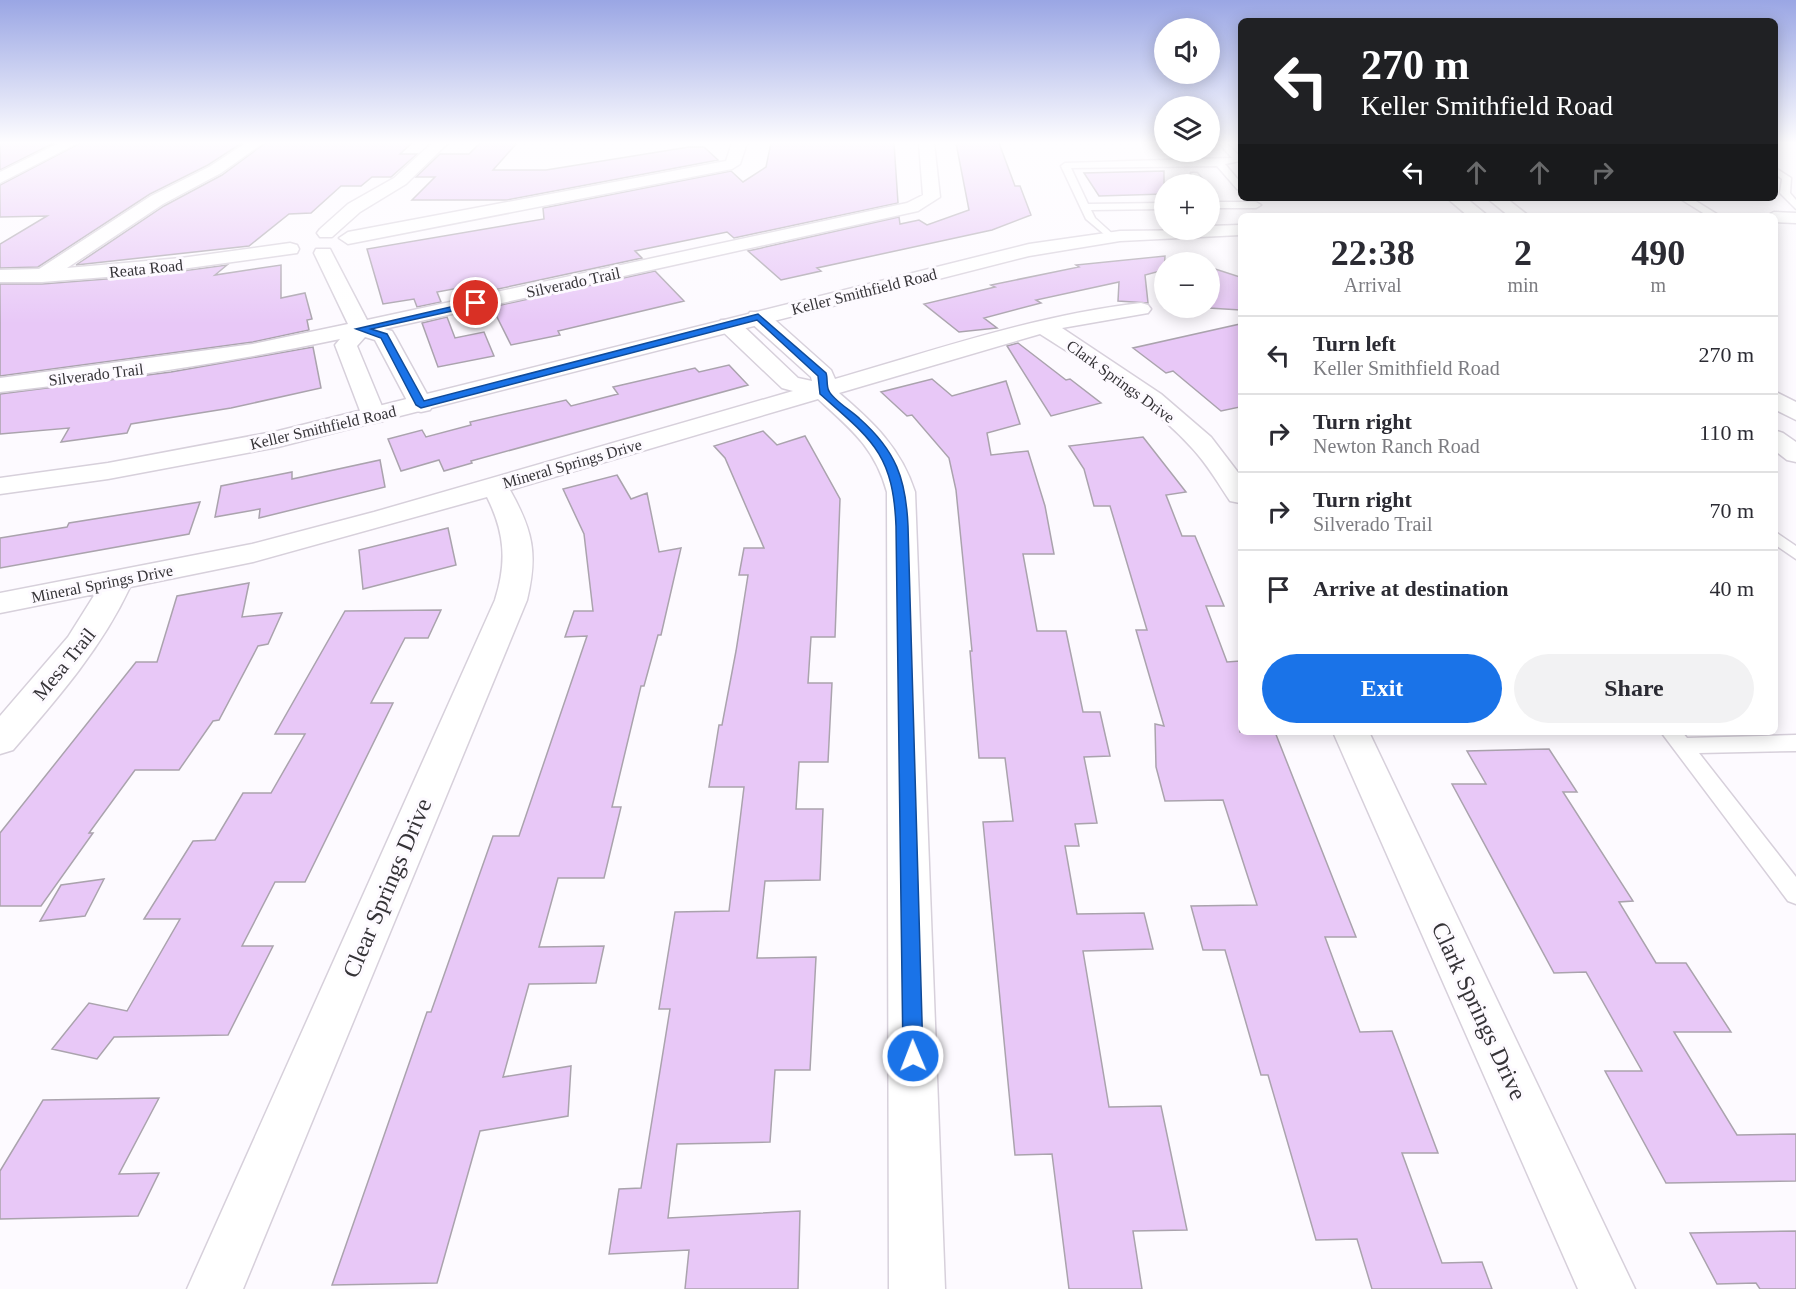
<!DOCTYPE html>
<meta charset="utf-8">
<style>
:root{--surface:#fff;--page:#f2f2f3;--text:#2b2b33;--muted:#7c7c81;--line:#e1e1e2;--accent:#1a73e8}
body{margin:0;font-family:"Times New Roman",serif;background:var(--page);color:var(--text);height:100vh;display:flex;flex-direction:column;font-size:22px;white-space:nowrap}
*{box-sizing:border-box;margin:0}
p{font-size:20px;color:var(--muted)}
.icon{flex:none;width:33px;height:33px;fill:none;stroke:currentColor;stroke-width:2;stroke-linecap:round;stroke-linejoin:round}
.map{position:relative;flex:1;overflow:hidden}
.drawer{position:absolute;left:1238px;top:213px;width:540px;height:522px;display:flex;flex-direction:column;background:var(--surface);border-radius:9px;box-shadow:0 3px 15px #0003}
.drawer>*{flex:none}
.hud{position:absolute;left:1238px;top:18px;width:540px;height:183px;border-radius:9px;box-shadow:0 3px 15px #0003;background:#202124;color:#fff;overflow:hidden}
.tools{position:absolute;left:1154px;top:18px;display:grid;gap:12px}
.tools a{display:grid;place-items:center;width:66px;height:66px;border-radius:50%;background:var(--surface);box-shadow:0 3px 15px #0003;font-size:30px}
.pin{position:absolute;display:grid;place-items:center;width:51px;height:51px;color:#fff;margin:-26px;border:3px solid #fff;border-radius:50%;box-shadow:0 2px 6px #0007}
.me{position:absolute;width:66px;margin:-33px;rotate:359deg;stroke-linejoin:round;filter:drop-shadow(0 0 4px #0008)}
.turn{display:flex;align-items:center;gap:21px;height:126px;padding:0 24px;font-size:27px}
.turn .icon{width:78px;height:78px;stroke-width:2.5}
.turn b{display:block;font-size:42px;line-height:51px}
.lanes{display:flex;align-items:center;height:57px;padding:0 24px;background:#0003;justify-content:center;gap:30px;direction:ltr}
.lanes .off{opacity:.35}
.eta{display:flex;justify-content:space-evenly;align-items:center;height:102px;text-align:center}
.eta b{font-size:36px;font-weight:700;line-height:42px}
.cta{display:flex;gap:12px;margin-top:auto;padding:12px 24px}
.cta a{flex:1;height:69px;border-radius:36px;background:var(--accent);color:#fff;font-size:24px;font-weight:700;line-height:69px;text-align:center}
.cta a+a{background:var(--page);color:var(--text)}
ul{padding:0;list-style:none}
li{display:flex;align-items:center;gap:18px;height:78px;padding:0 24px;border-top:2px solid var(--line)}
li div{flex:1}
li b{display:block;font-size:22px}
li em{font-style:normal}
.map>svg:first-child{display:block}
</style>
<div class="map">
<svg width="1796" height="1289" viewBox="0 0 1796 1289">
<rect width="100%" height="100%" fill="#fdfaff"/>
<path fill="#e8c8f7" stroke="#aaa3ad" stroke-width="1.5" d="M0,143H54L0,170Z
M80,143H242L208,165L150,194L38,267L0,268V244L47,216L0,217V185Z
M265,143H412L400,154H417L391,177H372L361,186H341L311,213L289,214L249,246L76,265L164,206L222,175Z
M480,143H517L493,170H546L689,147H704L718,160L507,200H412L435,177H416L440,154H469Z
M771,143H894L898,203L734,238L727,232L635,251L642,258L484,292L480,284L437,292L441,302L417,307L414,299L383,304L367,249L544,219L543,208L731,171L743,182L766,167Z
M956,143H999L1015,186H1020L1031,215L992,230L817,268L821,271L781,280L748,251L899,217L900,224L919,220L927,225L969,210Z
M1164,171V194L1099,196L1084,173Z
M1165,256L1164,270L1145,275L1148,303L1118,301L1119,282L1036,300L1041,303L984,318L997,328L959,332L924,304L995,287L991,285L1079,267L1076,265Z
M227,265L215,275L281,265V298L305,293L312,319L307,320L309,330L253,342L0,376V284H42L145,276Z
M1209,267L1240,277V310L1209,308Z
M655,271L684,301L558,331L560,335L511,345L492,307Z
M447,317L455,338L484,332L494,356L438,367L422,323Z
M1240,324V407L1221,411L1173,371L1166,373L1133,348Z
M1018,343L1066,380L1070,379L1101,403L1051,416L1007,346Z
M313,347L321,388L231,408L131,424L127,433L61,442L69,428L0,434V394L171,372Z
M729,365L748,385L471,461L472,463L444,471L439,460L401,471L388,439L422,430L426,437L471,425L470,422L566,400L571,406L618,394L613,387L695,368L699,372Z
M932,379L952,396L1006,381L1020,424L987,433L991,455L1028,451L1045,506L1054,554H1023L1037,631H1066L1083,712H1100L1110,756L1084,757L1097,823L1075,824L1079,846H1065L1077,914L1144,913L1153,949L1083,951L1109,1107L1161,1106L1187,1230L1133,1231L1142,1289H1069L1052,1154L1015,1155L983,822L1013,821L1005,758H979L970,651H972L956,490L949,458L912,415L907,416L881,392Z
M763,431L777,445L805,436L840,499L835,637H811L808,683H832L828,762H799L796,809H823L820,880L765,881L757,958L816,957L810,1070H775L770,1142L677,1144L668,1218L800,1211L798,1289H685L689,1250L609,1254L619,1189L641,1188L670,1009H659L675,912L729,911L744,787H709L719,725H722L736,651L748,575H739L744,548H764L725,458L714,446Z
M1143,437L1186,492L1166,495L1182,536H1195L1224,606H1206L1227,662L1240,661V732H1275L1356,937H1325L1360,1032L1392,1031L1438,1153H1402L1442,1263L1482,1262L1492,1289H1372L1357,1239L1316,1240L1268,1075H1261L1225,950H1203L1191,906L1257,905L1223,800L1165,801L1156,767L1155,724L1164,726L1136,630H1147L1110,506H1094L1084,469L1069,446Z
M380,460L385,487L259,518L260,509L215,517L221,486L292,472V479Z
M617,475L631,499L647,493L659,552L681,548L661,635H658L644,686H641L612,807H621L604,878H558L539,947L604,946L596,983L529,984L503,1077L571,1066L568,1116L480,1131L437,1283L332,1285L427,1012H431L493,836H519L587,636L565,637L574,611H593L584,534L563,489Z
M200,502L189,534L0,568V538L67,527L69,523Z
M448,528L456,565L363,589L359,550Z
M249,583L242,617L282,613L268,644L258,646L219,720L213,721L179,770H135L89,833H93L41,906H0V833L136,662H157L177,596Z
M441,610L428,638H405L371,703H393L305,882H275L242,946H273L228,1035L114,1037L97,1059L52,1049L89,1003L127,1011L180,919H144L193,841L215,840L243,793H271L305,734H275L345,611Z
M1549,749L1577,792H1563L1633,901L1619,902L1656,963H1686L1731,1032H1674L1737,1135L1796,1134V1181L1666,1183L1605,1071H1642L1586,972L1554,973L1452,784H1486L1467,751Z
M104,879L85,916L40,921L61,885Z
M159,1098L119,1174L159,1173L138,1216L0,1219V1171L43,1100Z
M1796,1231V1289H1760L1756,1283L1717,1284L1690,1233Z"/>
<g fill="none" stroke-linecap="round" stroke-linejoin="round">
<g stroke="#d7d0db" stroke-width="3">
<path id="service" d="M1219,143H1227L1240,157V161L1225,164L1240,182V190L1237,189L1217,166L1071,168L1088,204L1164,203V209L1091,210L1095,218L1116,237L1111,240L1086,219L1061,166L1065,163L1232,158Z
M1774,167L1791,178L1790,193L1796,200V209L1780,193L1782,179L1774,173Z
M1191,173H1197L1206,184H1198Z
M1679,198H1691L1720,216H1708Z
M1209,202H1256L1261,205L1256,208H1209Z
M1774,531L1796,546V559L1774,544Z
M1661,732H1682L1687,738L1796,735V751L1699,753L1796,877V904L1788,901Z"/>
</g>
<g stroke="#d7d0db" stroke-width="3">
<path id="minor" d="M59,143H78L0,183V172Z
M246,143H263L221,173L163,204L67,268L181,258L290,243L297,245L299,249L297,253L145,274L42,282H0V270L39,269L151,196L209,167Z
M432,143H448L406,184L360,212L332,237H320L317,233L320,229L348,204L394,178Z
M732,143H747L740,164L732,169L348,244L339,238L348,232L726,161Z
M919,143H934L940,197L918,211L384,329L392,331L395,336L433,405L430,410L421,412L412,410L375,340L365,337L357,346L386,416L383,421L374,423L365,421L362,416L335,345L340,339C227,363 114,379 0,392V378L253,344L348,324L314,253L316,249H330L367,320L907,203L923,195Z
M1141,303L1148,305L1151,309L1148,313L1062,328L1161,394L1211,437L1240,475V503L1230,501C1218,483 1207,464 1192,448C1150,401 1093,368 1040,334L839,393C873,422 901,448 915,492L945,1289H889L887,492C875,448 851,429 818,399L510,490C533,531 538,554 527,600L243,1289H187L495,600C507,562 505,533 487,497L253,562L130,587C101,649 57,699 13,750L0,754V716L68,637L95,594L0,613V593L252,544L374,512L793,391L782,388L721,330L718,325L721,320H737L798,378L812,381L811,377L750,322L747,317L750,312H766L831,370L835,379C936,350 1036,315 1141,303Z
M1333,732H1369L1635,1289H1578Z"/>
</g>
<g stroke="#d7d0db" stroke-width="3">
<path id="secondary" d="M1774,212L1796,213V223L1774,222V216H1766Z
M1240,225V235L1120,241L1029,256L278,447L108,479L0,494V478L108,463L278,431L1029,244L1120,231L1209,230V226Z"/>
</g>
<g stroke="#d7d0db" stroke-width="3">
<path id="primary" d="M1447,198H1466L1488,216H1468Z
M1487,198H1506L1529,216H1509Z
M1774,391L1796,402V420L1774,409Z
M1774,430L1783,433L1796,442V462L1787,460L1774,450Z"/>
</g>
<use href="#service" fill="#fff" fill-rule="evenodd"/>
<use href="#minor" fill="#fff" fill-rule="evenodd"/>
<use href="#secondary" fill="#fff" fill-rule="evenodd"/>
<use href="#primary" fill="#fff" fill-rule="evenodd"/>
</g>
<linearGradient id="sky" x2="0" y2="1"><stop stop-color="#9aa6e4"/><stop offset="0.44" stop-color="#fefdff"/><stop offset="1" stop-color="#fefdff" stop-opacity="0"/></linearGradient>
<rect width="1796" height="324" fill="url(#sky)"/>
<path fill="#1a73e8" stroke="#114b97" stroke-width="1.5" d="M476,301L479,305L371,329L387,334L424,401L758,314L826,373C828,378 826,386 829,391C834,401 852,411 860,419C896,451 906,479 908,526L923,1056L920,1063L913,1065L906,1063L903,1056L896,526C893,453 872,440 820,394L818,376L757,320L421,408L416,405L381,338L356,329Z"/>
<g text-anchor="middle" stroke-width="6" stroke-linejoin="round" paint-order="stroke">
<g font-size="16" fill="#353337" stroke="#fdfaff">
<text transform="translate(146 268) rotate(-6)" y="6">Reata Road</text>
<text transform="translate(573 282) rotate(-12)" y="6">Silverado Trail</text>
<text transform="translate(864 291) rotate(-14)" y="6">Keller Smithfield Road</text>
<text transform="translate(96 374) rotate(-7)" y="6">Silverado Trail</text>
<text transform="translate(1121 381) rotate(36)" y="6">Clark Springs Drive</text>
<text transform="translate(323 427) rotate(-13)" y="6">Keller Smithfield Road</text>
<text transform="translate(572 463) rotate(-16)" y="6">Mineral Springs Drive</text>
<text transform="translate(102 583) rotate(-11)" y="6">Mineral Springs Drive</text>
</g>
<g font-size="20" fill="#353337" stroke="#fdfaff">
<text transform="translate(64 664) rotate(-51)" y="7">Mesa Trail</text>
</g>
<g font-size="24" fill="#353337" stroke="#fdfaff">
<text transform="translate(387 888) rotate(-67)" y="8">Clear Springs Drive</text>
<text transform="translate(1479 1011) rotate(65)" y="8">Clark Springs Drive</text>
</g>
</g>
</svg>
<div class="tools">
<a><svg class="icon" aria-label="sound" viewBox="0 0 24 24"><path d="M4 9h4l5-4v14l-5-4H4zM17 9q2 3 0 6"/></svg></a>
<a><svg class="icon" aria-label="layers" viewBox="0 0 24 24"><path d="M12 4l9 5-9 5-9-5zM3 14l9 5 9-5"/></svg></a>
<a>+</a>
<a>−</a>
</div>
<div class="pin" style="left:476px;top:303px;background:#d93025"><svg class="icon" aria-label="arrive" viewBox="0 0 24 24"><path d="M6 21V4h12l-3 4 3 4H6"/></svg></div>
<svg class="me" style="left:913px;top:1056px" viewBox="-20 -20 40 40"><circle r="17" fill="#1a73e8" stroke="#fff" stroke-width="3"/><path d="M0-11L8 9 0 5-8 9z" fill="#fff"/></svg>
<div class="hud">
<div class="turn"><svg class="icon" aria-label="left" viewBox="0 0 24 24"><path d="M17 20v-9H6M10 6l-5 5 5 5"/></svg><div><b>270 m</b>Keller Smithfield Road</div></div>
<div class="lanes"><svg class="icon" aria-label="left" viewBox="0 0 24 24"><path d="M17 20v-9H6M10 6l-5 5 5 5"/></svg><svg class="icon off" aria-label="ahead" viewBox="0 0 24 24"><path d="M12 20V5M6 11l6-6 6 6"/></svg><svg class="icon off" aria-label="ahead" viewBox="0 0 24 24"><path d="M12 20V5M6 11l6-6 6 6"/></svg><svg class="icon off" aria-label="right" viewBox="0 0 24 24"><path d="M7 20v-9h11M14 6l5 5-5 5"/></svg></div>
</div>
<section class="drawer">
<div class="eta">
<div><b>22:38</b><p>Arrival</p></div>
<div><b>2</b><p>min</p></div>
<div><b>490</b><p>m</p></div>
</div>
<ul>
<li><svg class="icon" aria-label="left" viewBox="0 0 24 24"><path d="M17 20v-9H6M10 6l-5 5 5 5"/></svg><div><b>Turn left</b><p>Keller Smithfield Road</p></div><em>270 m</em></li>
<li><svg class="icon" aria-label="right" viewBox="0 0 24 24"><path d="M7 20v-9h11M14 6l5 5-5 5"/></svg><div><b>Turn right</b><p>Newton Ranch Road</p></div><em>110 m</em></li>
<li><svg class="icon" aria-label="right" viewBox="0 0 24 24"><path d="M7 20v-9h11M14 6l5 5-5 5"/></svg><div><b>Turn right</b><p>Silverado Trail</p></div><em>70 m</em></li>
<li><svg class="icon" aria-label="arrive" viewBox="0 0 24 24"><path d="M6 21V4h12l-3 4 3 4H6"/></svg><div><b>Arrive at destination</b></div><em>40 m</em></li>
</ul>
<div class="cta"><a>Exit</a><a>Share</a></div>
</section>
</div>
